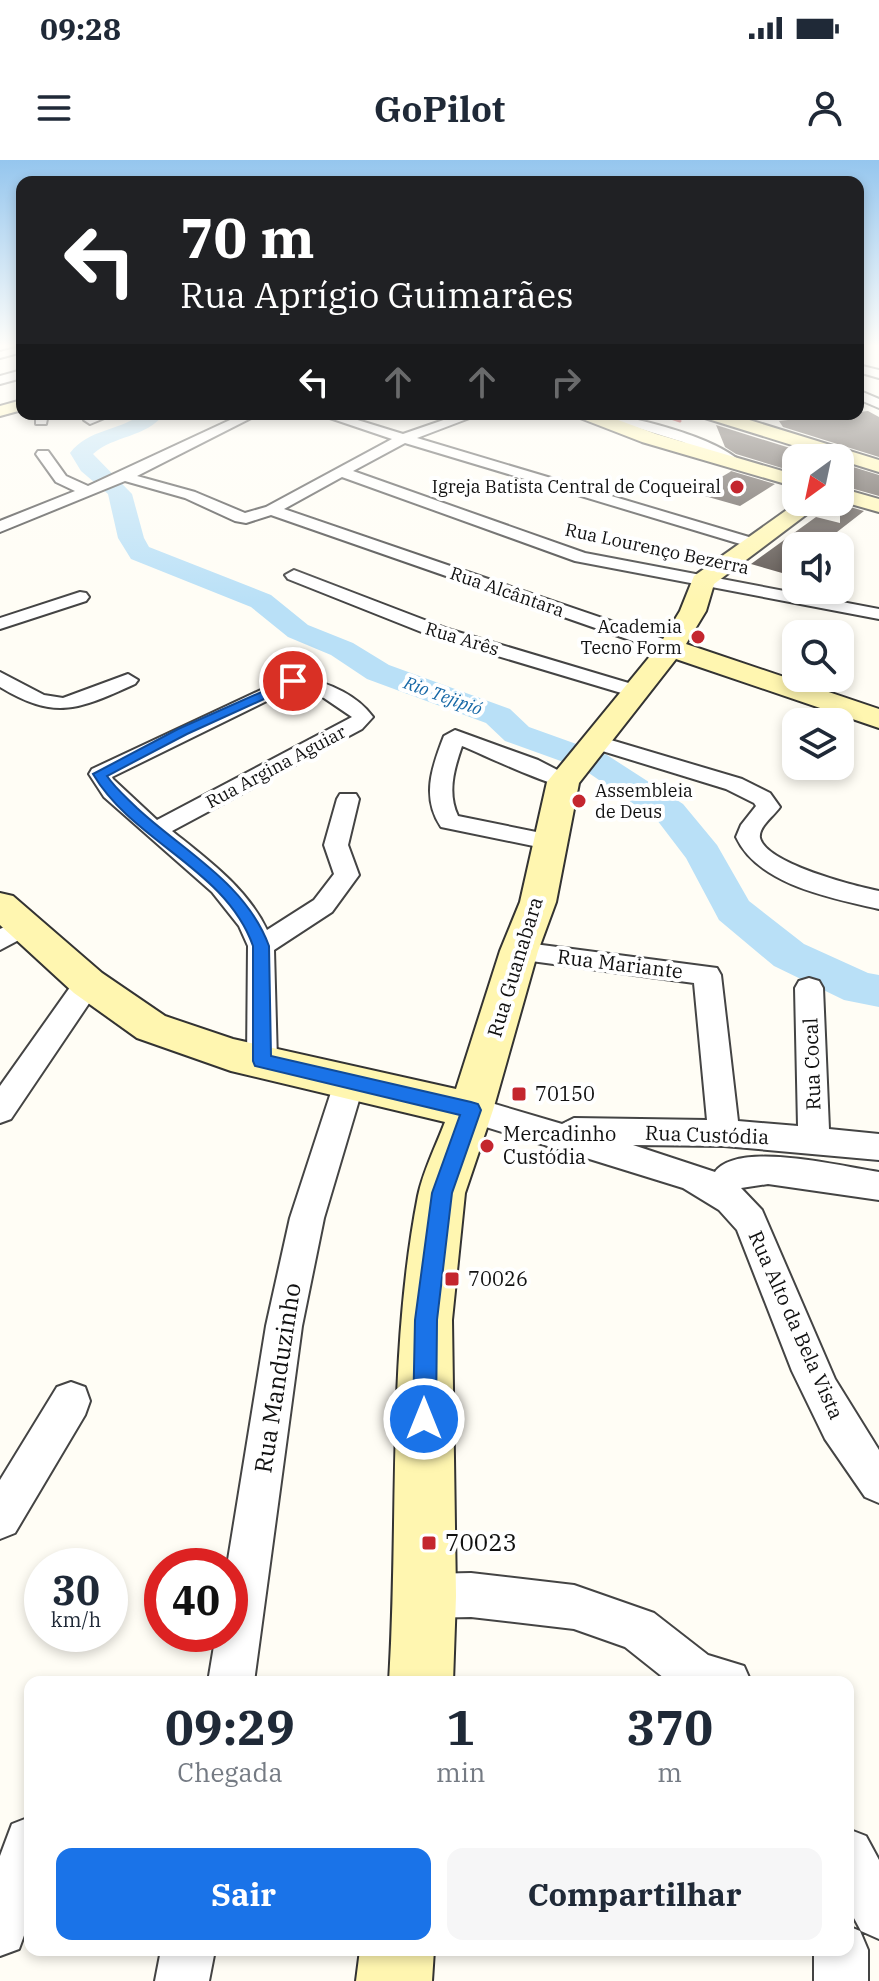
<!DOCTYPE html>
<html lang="pt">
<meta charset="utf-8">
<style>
:root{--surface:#fff;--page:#f6f6f7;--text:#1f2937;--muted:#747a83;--accent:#1a73e8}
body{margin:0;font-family:"IBM Plex Serif",serif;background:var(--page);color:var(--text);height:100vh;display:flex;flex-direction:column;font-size:30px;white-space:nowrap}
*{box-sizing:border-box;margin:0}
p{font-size:26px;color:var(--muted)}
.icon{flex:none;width:44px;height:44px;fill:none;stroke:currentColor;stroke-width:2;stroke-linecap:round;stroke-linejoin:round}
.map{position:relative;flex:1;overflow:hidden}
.sheet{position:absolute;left:24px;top:1516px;width:830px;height:280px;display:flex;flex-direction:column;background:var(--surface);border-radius:16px;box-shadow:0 4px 12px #0003}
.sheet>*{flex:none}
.hud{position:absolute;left:16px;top:16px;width:848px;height:244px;border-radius:16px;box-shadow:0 4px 12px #0003;background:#202124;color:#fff;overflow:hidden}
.needle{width:52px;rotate:213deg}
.tools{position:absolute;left:782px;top:284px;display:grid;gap:16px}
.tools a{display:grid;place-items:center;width:72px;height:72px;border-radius:16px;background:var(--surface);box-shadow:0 4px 12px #0003;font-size:40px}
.speed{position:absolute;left:24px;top:1388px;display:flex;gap:16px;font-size:40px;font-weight:700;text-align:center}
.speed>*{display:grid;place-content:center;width:104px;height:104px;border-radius:50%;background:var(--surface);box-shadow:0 4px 12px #0003;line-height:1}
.speed small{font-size:20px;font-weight:400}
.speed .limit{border:12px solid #d22;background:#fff;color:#111}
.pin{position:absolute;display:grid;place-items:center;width:68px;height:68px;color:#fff;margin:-34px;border:4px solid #fff;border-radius:50%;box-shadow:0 2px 8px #0007}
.me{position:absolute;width:88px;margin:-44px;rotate:0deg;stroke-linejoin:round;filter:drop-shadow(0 0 6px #0008)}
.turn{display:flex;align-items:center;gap:28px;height:168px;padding:0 32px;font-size:36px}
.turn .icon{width:104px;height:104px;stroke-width:2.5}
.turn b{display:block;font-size:56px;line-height:68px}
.lanes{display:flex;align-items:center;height:76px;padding:0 32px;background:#0003;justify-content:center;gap:40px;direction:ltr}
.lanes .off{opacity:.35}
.eta{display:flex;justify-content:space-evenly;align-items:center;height:136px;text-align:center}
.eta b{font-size:48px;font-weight:800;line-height:56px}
.action{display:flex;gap:16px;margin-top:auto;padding:16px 32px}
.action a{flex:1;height:92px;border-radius:16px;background:var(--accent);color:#fff;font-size:32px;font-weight:800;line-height:92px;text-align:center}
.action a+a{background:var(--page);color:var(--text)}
.status{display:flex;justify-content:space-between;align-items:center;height:56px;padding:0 40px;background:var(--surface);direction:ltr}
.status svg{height:22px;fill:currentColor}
header{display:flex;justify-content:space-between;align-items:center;height:104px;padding:0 32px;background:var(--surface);font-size:36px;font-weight:800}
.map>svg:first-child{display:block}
</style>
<div class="status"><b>09:28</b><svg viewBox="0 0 49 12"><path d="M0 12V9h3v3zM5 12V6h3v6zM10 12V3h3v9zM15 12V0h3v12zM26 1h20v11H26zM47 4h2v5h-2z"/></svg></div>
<header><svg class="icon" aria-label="menu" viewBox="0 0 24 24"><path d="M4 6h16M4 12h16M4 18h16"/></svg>GoPilot<svg class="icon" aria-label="person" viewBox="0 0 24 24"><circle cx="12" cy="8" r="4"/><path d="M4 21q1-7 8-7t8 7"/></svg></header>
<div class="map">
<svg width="879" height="1821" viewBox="0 0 879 1821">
<rect width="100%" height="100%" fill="#fffdf5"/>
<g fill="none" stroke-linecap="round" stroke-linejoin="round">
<path fill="#b9e0f7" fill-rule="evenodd" d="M142,254H164C146,278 114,275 93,294L132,334L144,378L149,387L271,435L308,465L353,483L389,505L510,549L529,567L607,595L683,644L717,685L749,741L804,784L868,813L879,815V847L844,840L774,806L719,760L686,698L657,660L583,609L505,581L486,563L367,519L331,495L288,477L251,447L131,399L118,378L108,334L81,311L70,293C88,269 119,271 142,254Z"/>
</g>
<path fill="#5a524d" d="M868,251L879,257V297L783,267L779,261Z
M716,265L819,297L796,298L795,312L736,294L725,287Z
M840,303L879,315V336L840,325Z
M730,312L731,311L775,324L740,346L694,333Z
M840,344L864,351L819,386H796V417L751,404L816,357L840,363Z"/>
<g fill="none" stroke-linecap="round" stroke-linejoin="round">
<g stroke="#444" stroke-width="4">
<path id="street" d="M15,188H22V192L0,198V192Z
M858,205L879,210V218L858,212Z
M22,210V218L0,224V216Z
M858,230L879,239V248L858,239Z
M36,254H48L46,264H36Z
M95,254H114L90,264L84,260Z
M243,254H259L137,316L195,332L245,353L266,347L392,279L318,254H338L403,274L461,254H480L417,278L759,380L761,383L753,388L747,386L405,283L353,311L585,393L879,449V459L575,401L342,317L284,349L678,484L680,488L678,492H664L271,355L246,363L235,361L185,338L125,321L0,372V361L75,331L56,322L36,294L38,291H48L66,316L88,326Z
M593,254C629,254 715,277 741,302L729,305L683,282Z
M294,410L448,469L642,527L645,531L642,535H628L434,477L288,419L285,415Z
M80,432L86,433L89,437L86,441L0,469V458Z
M0,512L44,535L63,538L128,514L138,520L135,524C79,549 56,561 0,527Z
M293,515C323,521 355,532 373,557L362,569L172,671C207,699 247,728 267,770L314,740L334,714L324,685L337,639L340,634H356L359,639L348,685L359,715L332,752L274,790L277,901L273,909L262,913L251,909L247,901L248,786L239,766L212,732L104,637L89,614L92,609ZM295,527L324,538L352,557L157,660L113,619L112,617Z
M455,570L538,600L571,617L574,622L571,627C557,630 482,594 462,586C454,609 447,633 458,656L556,676L560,681L556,686L548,689L441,667C421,637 432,607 444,576Z
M594,575L742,619L770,633L780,647C774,656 758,667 760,678C767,704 855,726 879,731V749C832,738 758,725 736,677L741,665L756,646L754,643L726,629L586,586L583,581Z
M23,758L32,761L36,767L32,773L0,790V769Z
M519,782L717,808L721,815L738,961L798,966L795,828L799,821L809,818L819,821L823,828L829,969L879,974V1000L724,986L633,985L715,1012C738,980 843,1007 879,1012V1040L768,1024L741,1028L762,1050L835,1219L879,1290V1343L865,1337L825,1279L792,1211L737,1070L719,1050L683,1028L460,959L455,950L460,941L471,937L562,964L574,958L707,960L694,823L509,798L506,791L509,784Z
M88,813L98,816L102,823L98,830L11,959L0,963V926L78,816Z
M350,908L361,912L365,920L324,1058L302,1166L254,1522H208L216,1474H230V1406H227L266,1166L290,1058L335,920L339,912Z
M71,1222L85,1227L90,1241L85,1255L15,1373L0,1379V1320L57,1227Z
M471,1413L574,1425L654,1453L708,1495L744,1506L751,1522H669L625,1487L574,1469L471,1457L425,1458L410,1451L403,1436L410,1421L425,1414Z
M30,1657V1759L19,1789L0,1796V1696L12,1664Z
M848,1669L866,1676L879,1700V1779L861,1771L848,1747Z
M848,1766L860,1771L868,1790V1821H814V1790H848Z
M161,1790H215L209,1821H155Z"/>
</g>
<g stroke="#333" stroke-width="4">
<path id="secondary" d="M22,240V250L0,256V246Z
M577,254H602L656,274L796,315V327L642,282L580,258Z
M702,254H730L879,300V312L705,258Z
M840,328L879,339V352L840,341Z
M798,342H823L714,424L706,451L686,484L879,549V568L676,499L579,623L556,742L538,791L493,950L465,1033L452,1160L456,1436L453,1522H389C399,1361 387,1195 418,1036C423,1011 436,986 445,962L231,911L137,878L74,833L0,765V733L13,736L102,813L165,856L233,879L456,929L500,791L520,742L547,622L660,484L680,451L694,416Z
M360,1790H434L432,1821H356Z"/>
</g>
<use href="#street" fill="#fff" fill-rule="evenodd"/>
<use href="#secondary" fill="#fff6b0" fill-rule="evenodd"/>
<path stroke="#c4262e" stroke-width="3" d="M659,254L680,261
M690,254L696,256"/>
</g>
<linearGradient id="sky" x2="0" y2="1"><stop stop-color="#95c6ee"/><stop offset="0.42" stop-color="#fffefa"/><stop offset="1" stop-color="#fffefa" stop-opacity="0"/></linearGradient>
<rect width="879" height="443" fill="url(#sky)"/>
<path fill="#1a73e8" stroke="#114b97" stroke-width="2" d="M293,518L299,521L297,524L187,574L107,616C115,628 126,637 137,648C183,691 246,723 269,786L271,896L471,942L478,944L481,950L452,1033L437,1160L436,1259L433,1267L424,1270L416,1267L413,1259L415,1160L432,1033L460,955L255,906L253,901V786C226,709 133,682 93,614L178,569Z"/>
<g fill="#c4262e" stroke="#fff" stroke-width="3">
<circle cx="737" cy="327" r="8"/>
<circle cx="698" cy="477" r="8"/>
<circle cx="579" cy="641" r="8"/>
<rect x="511" y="926" width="16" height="16" rx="4"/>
<circle cx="487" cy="986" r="8"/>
<rect x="444" y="1111" width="16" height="16" rx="4"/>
<rect x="421" y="1375" width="16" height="16" rx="4"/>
</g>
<g text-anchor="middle" stroke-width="8" stroke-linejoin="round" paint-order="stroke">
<g font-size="18" fill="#111" stroke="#fff" text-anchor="end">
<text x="721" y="333">Igreja Batista Central de Coqueiral</text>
<text x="682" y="473">Academia<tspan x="682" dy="21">Tecno Form</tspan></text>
<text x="595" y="637" text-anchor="start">Assembleia<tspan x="595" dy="21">de Deus</tspan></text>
</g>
<g font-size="18" fill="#111" stroke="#fff">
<text transform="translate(657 389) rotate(12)" y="6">Rua Lourenço Bezerra</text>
<text transform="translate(507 432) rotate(19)" y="6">Rua Alcântara</text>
<text transform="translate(462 479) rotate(17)" y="6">Rua Arês</text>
<text transform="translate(276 607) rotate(-28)" y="6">Rua Argina Aguiar</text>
</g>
<g font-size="18" font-style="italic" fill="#1768a6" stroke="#fff">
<text transform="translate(443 536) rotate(20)" y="6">Rio Tejipió</text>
</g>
<g font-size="20" fill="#111" stroke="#fff">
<text transform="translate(620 804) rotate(7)" y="7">Rua Mariante</text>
<text transform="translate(515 807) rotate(-73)" y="7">Rua Guanabara</text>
<text transform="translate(812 904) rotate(-92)" y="7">Rua Cocal</text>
<text transform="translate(707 975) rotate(2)" y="7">Rua Custódia</text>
<text transform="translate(796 1165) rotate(66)" y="7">Rua Alto da Bela Vista</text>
</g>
<g font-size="20" fill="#111" stroke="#fff" text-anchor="start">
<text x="535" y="941">70150</text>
<text x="503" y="981">Mercadinho<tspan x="503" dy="23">Custódia</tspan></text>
<text x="468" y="1126">70026</text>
</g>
<g font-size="24" fill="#111" stroke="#fff">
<text transform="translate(278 1218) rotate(-81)" y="8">Rua Manduzinho</text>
</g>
<g font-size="24" fill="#111" stroke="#fff" text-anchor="start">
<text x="445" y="1391">70023</text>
</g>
</g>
</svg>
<div class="tools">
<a><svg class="needle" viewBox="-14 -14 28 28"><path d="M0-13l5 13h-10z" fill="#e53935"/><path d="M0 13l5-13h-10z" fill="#747a83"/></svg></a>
<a><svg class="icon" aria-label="sound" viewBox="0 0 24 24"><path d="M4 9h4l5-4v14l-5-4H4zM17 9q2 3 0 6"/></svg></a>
<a><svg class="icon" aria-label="search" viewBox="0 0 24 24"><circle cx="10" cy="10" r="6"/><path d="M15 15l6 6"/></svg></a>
<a><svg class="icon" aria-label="layers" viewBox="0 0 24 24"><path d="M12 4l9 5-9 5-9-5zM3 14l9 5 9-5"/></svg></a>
</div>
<div class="speed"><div>30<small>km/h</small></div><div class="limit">40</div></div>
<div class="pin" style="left:293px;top:521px;background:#d93025"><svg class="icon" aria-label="arrive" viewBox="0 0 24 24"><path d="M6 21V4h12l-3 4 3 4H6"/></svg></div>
<svg class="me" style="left:424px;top:1259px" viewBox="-20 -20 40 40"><circle r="17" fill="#1a73e8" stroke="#fff" stroke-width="3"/><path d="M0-11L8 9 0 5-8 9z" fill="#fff"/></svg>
<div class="hud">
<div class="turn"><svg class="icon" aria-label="left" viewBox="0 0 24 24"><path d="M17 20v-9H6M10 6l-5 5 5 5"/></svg><div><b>70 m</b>Rua Aprígio Guimarães</div></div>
<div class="lanes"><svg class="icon" aria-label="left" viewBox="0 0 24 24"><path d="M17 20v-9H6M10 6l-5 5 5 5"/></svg><svg class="icon off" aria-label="ahead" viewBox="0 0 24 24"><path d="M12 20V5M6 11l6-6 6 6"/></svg><svg class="icon off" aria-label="ahead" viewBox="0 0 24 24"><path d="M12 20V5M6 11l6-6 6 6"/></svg><svg class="icon off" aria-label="right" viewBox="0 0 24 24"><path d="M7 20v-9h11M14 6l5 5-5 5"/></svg></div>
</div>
<section class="sheet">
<div class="eta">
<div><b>09:29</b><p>Chegada</p></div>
<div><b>1</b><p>min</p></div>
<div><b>370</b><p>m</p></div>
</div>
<div class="action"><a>Sair</a><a>Compartilhar</a></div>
</section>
</div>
